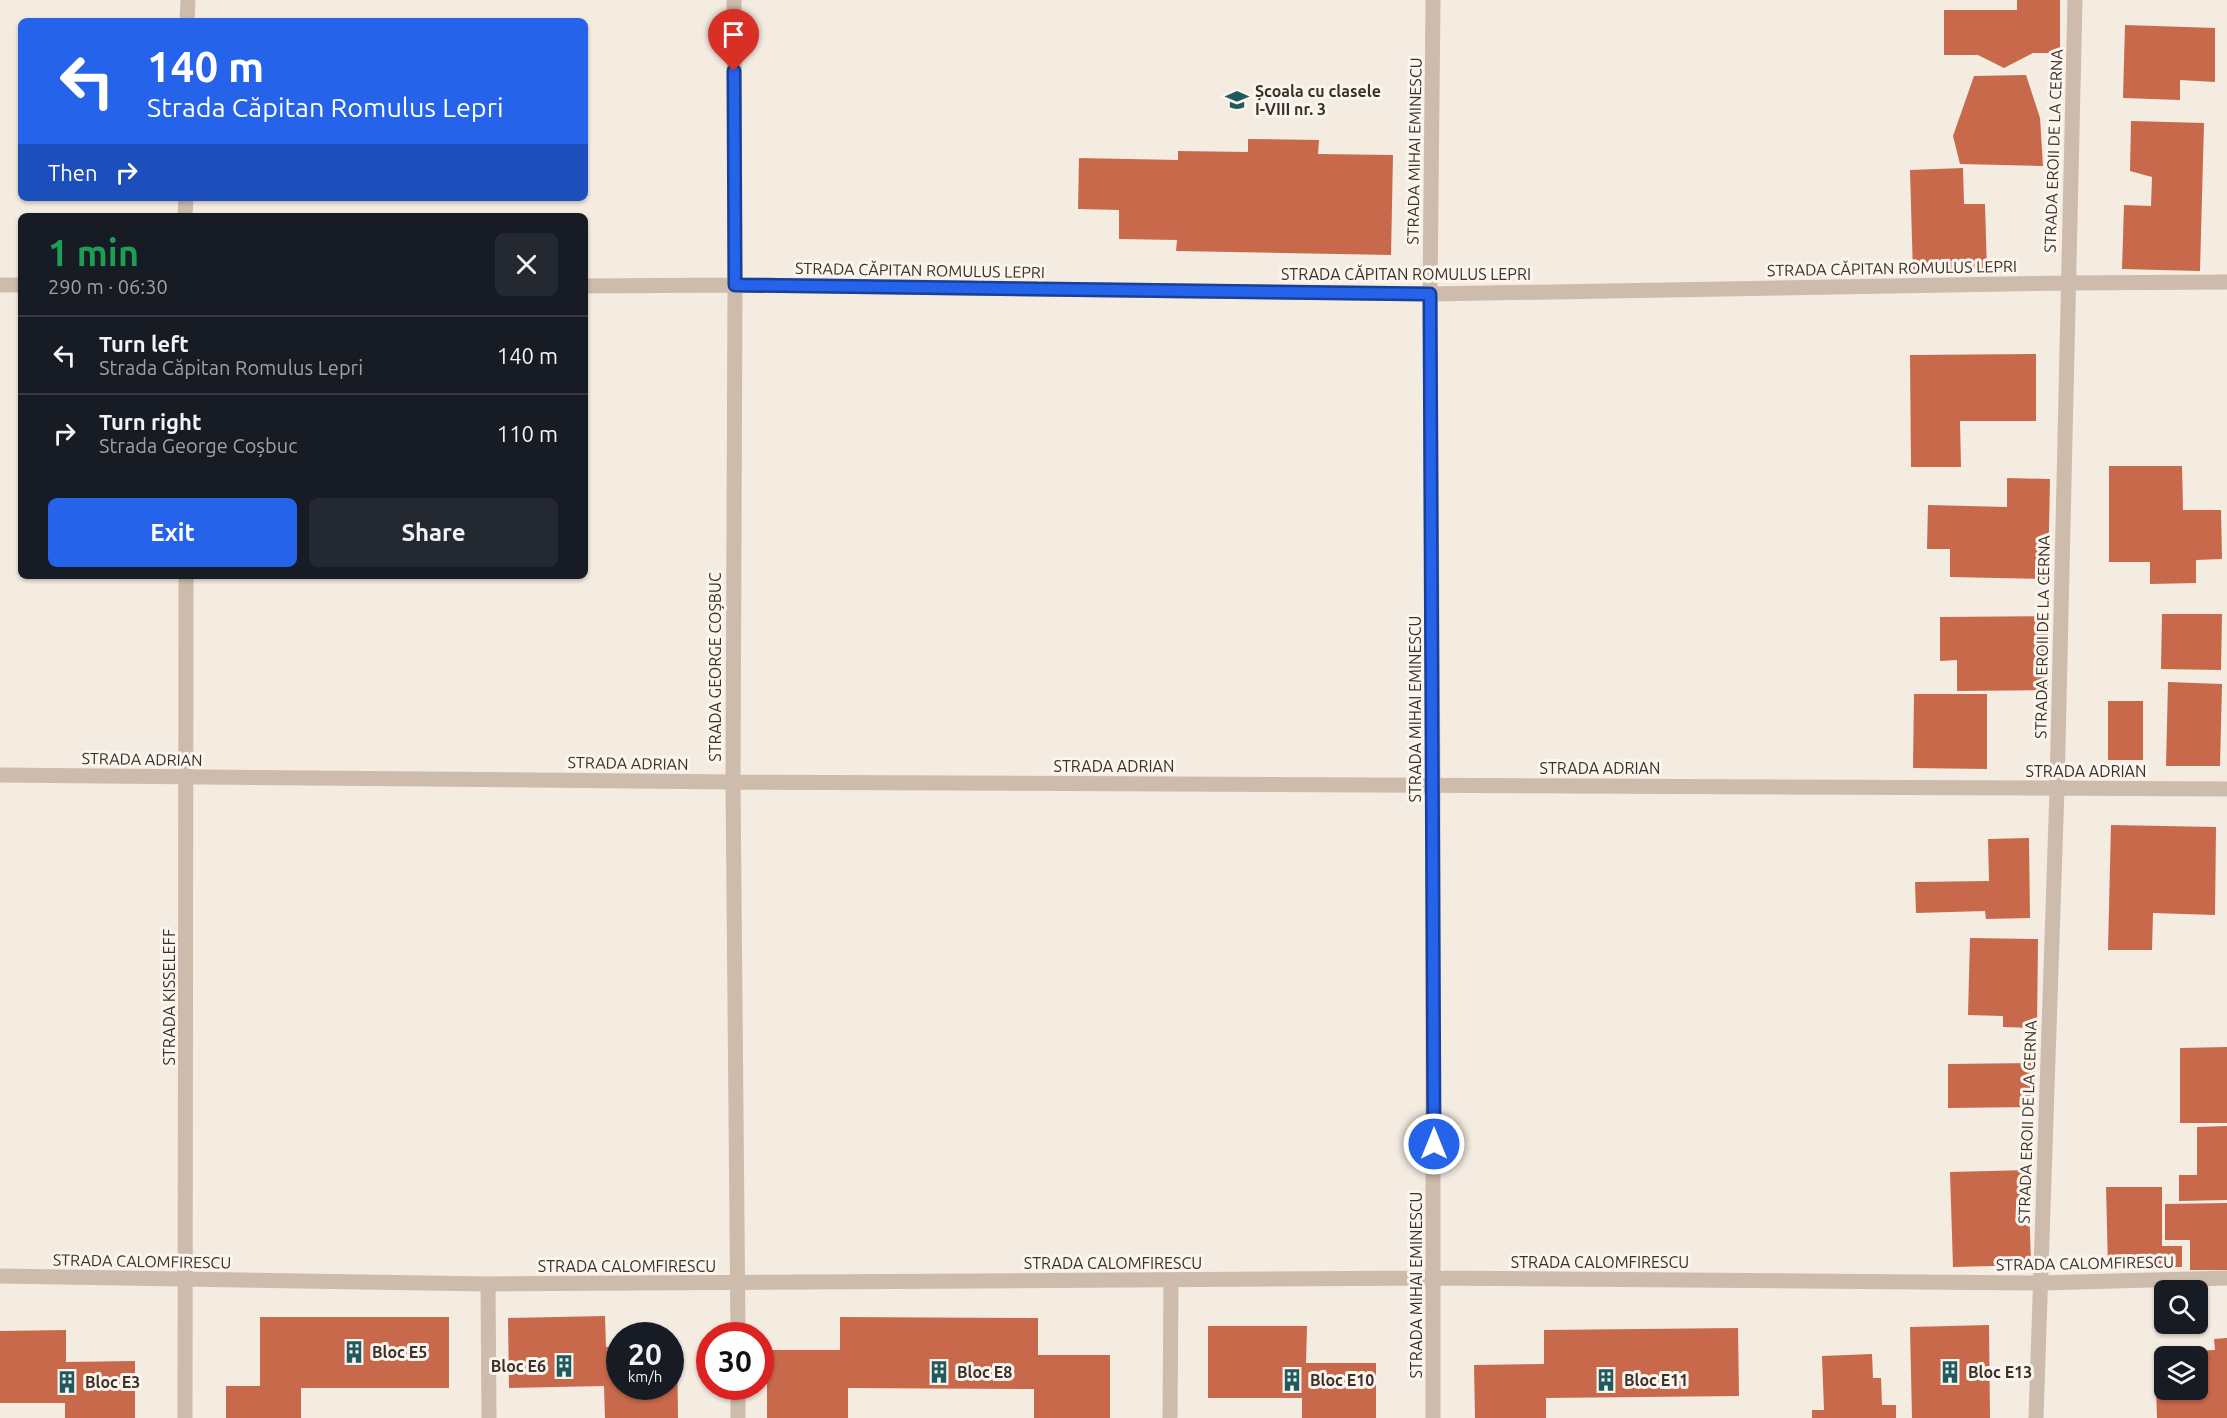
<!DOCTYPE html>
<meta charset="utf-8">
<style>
:root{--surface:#171b24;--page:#242831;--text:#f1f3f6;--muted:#9ea1a6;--line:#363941;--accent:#2563eb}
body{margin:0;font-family:Ubuntu,sans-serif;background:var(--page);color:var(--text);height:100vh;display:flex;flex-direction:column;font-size:22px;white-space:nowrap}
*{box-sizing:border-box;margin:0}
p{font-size:20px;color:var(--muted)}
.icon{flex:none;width:33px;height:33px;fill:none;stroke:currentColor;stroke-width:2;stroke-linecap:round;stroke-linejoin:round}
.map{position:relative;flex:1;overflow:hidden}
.panel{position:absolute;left:18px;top:213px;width:570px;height:366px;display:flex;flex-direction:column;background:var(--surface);border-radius:9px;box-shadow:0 2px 4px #0004}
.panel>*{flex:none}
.banner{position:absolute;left:18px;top:18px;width:570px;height:183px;border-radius:9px;box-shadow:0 2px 4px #0004;background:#2563eb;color:#fff;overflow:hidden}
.fabs{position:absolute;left:2154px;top:1280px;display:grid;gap:12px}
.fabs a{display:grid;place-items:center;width:54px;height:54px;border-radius:9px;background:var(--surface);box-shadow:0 2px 4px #0004;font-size:30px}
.speed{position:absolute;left:606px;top:1322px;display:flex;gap:12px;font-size:30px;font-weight:700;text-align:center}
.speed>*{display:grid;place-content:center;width:78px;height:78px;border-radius:50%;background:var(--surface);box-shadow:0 2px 4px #0004;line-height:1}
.speed small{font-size:15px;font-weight:400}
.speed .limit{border:9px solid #d22;background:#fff;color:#111}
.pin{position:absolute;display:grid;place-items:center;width:51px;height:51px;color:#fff;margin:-62px -26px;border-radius:50% 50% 50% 0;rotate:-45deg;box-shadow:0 0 6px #0007}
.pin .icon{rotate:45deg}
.me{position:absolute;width:66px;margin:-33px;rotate:0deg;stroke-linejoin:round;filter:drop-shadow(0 0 4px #0008)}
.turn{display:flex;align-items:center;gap:21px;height:126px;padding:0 30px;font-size:27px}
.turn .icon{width:78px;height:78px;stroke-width:2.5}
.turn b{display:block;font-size:42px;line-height:51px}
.then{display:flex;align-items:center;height:57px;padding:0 30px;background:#0003;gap:12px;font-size:22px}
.round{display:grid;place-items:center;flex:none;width:63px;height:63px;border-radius:9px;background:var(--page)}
.headline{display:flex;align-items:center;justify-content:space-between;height:102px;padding:0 30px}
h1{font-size:36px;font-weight:700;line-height:45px;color:#1e9e55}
.button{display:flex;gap:12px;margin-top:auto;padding:12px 30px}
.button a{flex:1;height:69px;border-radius:9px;background:var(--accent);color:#fff;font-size:24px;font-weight:700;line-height:69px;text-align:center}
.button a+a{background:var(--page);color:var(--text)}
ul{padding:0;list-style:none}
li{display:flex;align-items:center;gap:18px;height:78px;padding:0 30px;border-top:2px solid var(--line)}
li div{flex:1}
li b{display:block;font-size:22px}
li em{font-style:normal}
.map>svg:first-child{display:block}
</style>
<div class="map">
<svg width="2227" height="1418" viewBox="0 0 2227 1418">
<rect width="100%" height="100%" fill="#f4ebe1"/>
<path fill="#c8694b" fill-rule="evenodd" d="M2017,0H2060V53H2033L2004,68L1978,55H1944V10H2017Z
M2125,25L2215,28V82L2180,80V100L2123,98Z
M2026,75L2040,118L2043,166L1960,164L1953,136L1974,76Z
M2131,121L2204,123L2200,271L2122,269L2124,205L2151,206L2152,177L2130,171Z
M1248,139L1319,140L1318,154L1393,155L1391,255L1176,251L1177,240L1119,239V210L1078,209L1079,158L1178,160V151L1248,152Z
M1963,168L1964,204H1985L1987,272L1913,274L1910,170Z
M2036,354V421H1960L1961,467H1911L1910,355Z
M2109,466H2182L2183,510H2221L2222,559L2196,560V583L2150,584V562H2109Z
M2007,478L2050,479L2048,579L1950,577V549H1927L1928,505L2007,507Z
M2162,614H2222L2221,670L2161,669Z
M2048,616V690L1957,691V660L1940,661V617Z
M2168,682L2222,684L2220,766H2166Z
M1914,694H1987V769L1913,768Z
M2108,701H2143V760H2108Z
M2111,825L2216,827L2215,915L2153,913L2152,950H2108Z
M2029,838L2030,918L1986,919L1985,911L1916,913L1915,882L1989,881L1988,839Z
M1970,938L2038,939L2037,1028L2003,1027V1016L1968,1015Z
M2227,1047V1123H2180V1048Z
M2035,1063V1107L1948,1108V1064Z
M2227,1126V1200L2179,1201V1175H2197V1127Z
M2028,1170L2031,1265L1953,1267L1950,1172Z
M2106,1187H2162V1246H2182V1267H2108Z
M2227,1203V1270H2190V1240H2165V1204Z
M605,1316L606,1347H620V1386H670V1346H677L678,1418H605L604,1386L509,1388L508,1318Z
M260,1317H449V1388H301V1418H226V1386H260Z
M840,1317L1038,1318V1355H1110V1418H1034V1389L848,1388V1418H767V1350H840Z
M1989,1325L1990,1418H1912L1910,1327Z
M1208,1326H1307L1306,1363H1376V1418H1302V1398H1208Z
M1738,1328L1739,1396L1546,1398V1418H1475L1474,1365L1544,1364V1330Z
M66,1330V1362L135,1361V1418H65V1403H0V1331Z
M2227,1338V1418H2157L2155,1352L2215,1350L2214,1339ZM2164,1356H2198V1389H2164Z
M1872,1354L1873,1378H1881L1882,1405H1896V1418H1812V1410H1824L1822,1356Z"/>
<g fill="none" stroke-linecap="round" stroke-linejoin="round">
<path stroke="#cdbbac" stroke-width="15" d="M734,0L735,285L733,782L738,1335
M1433,0L1430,294L1433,786V1418
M187,21L188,0
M185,216L186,198
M0,285H21
M585,286L735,285L1430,294L2067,283L2227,282
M0,775L733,782L2227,789
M0,1276L488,1284L1433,1278L2040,1283L2227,1278
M488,1284L489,1418
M738,1386V1418
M185,1418L186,576
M1170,1418L1171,1280
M2036,1418L2057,789L2075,0"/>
</g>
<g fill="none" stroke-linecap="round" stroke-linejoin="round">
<g stroke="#184099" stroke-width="15">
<path id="route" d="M734,71L735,285L1430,294L1434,1144"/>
</g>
<use href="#route" stroke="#2563eb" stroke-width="10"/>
</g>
<defs>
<g id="school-bare" transform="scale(1.8)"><path d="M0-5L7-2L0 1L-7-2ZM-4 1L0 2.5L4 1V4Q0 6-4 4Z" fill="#1f5a5e" stroke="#fbf5ee" stroke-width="2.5" paint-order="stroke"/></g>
<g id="building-bare" transform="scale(1.8)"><path d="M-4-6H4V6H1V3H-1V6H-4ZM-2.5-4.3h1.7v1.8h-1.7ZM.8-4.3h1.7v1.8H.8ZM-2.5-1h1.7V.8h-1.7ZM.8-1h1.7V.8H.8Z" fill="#1f5a5e" stroke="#fbf5ee" stroke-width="2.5" paint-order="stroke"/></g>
</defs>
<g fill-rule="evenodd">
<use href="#school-bare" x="1237" y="100"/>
<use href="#building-bare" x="354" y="1352"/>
<use href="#building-bare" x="564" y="1366"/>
<use href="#building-bare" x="939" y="1372"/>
<use href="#building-bare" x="1950" y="1372"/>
<use href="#building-bare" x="1292" y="1380"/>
<use href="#building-bare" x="1606" y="1380"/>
<use href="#building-bare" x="67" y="1382"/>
</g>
<g text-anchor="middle" stroke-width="6" stroke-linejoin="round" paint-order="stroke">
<g font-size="16" font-weight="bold" fill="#3b302b" stroke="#fbf5ee" text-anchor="start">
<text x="1255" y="97">Școala cu clasele<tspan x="1255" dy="18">I-VIII nr. 3</tspan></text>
<text x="372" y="1358">Bloc E5</text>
<text x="546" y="1372" text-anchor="end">Bloc E6</text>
<text x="957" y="1378">Bloc E8</text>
<text x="1968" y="1378">Bloc E13</text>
<text x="1310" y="1386">Bloc E10</text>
<text x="1624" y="1386">Bloc E11</text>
<text x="85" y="1388">Bloc E3</text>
</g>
<g font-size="16" fill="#3b302b" stroke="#fbf5ee">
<text transform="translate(1414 151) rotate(-89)" y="6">STRADA MIHAI EMINESCU</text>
<text transform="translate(2053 151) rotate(-88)" y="6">STRADA EROII DE LA CERNA</text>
<text transform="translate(1892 268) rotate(-1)" y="6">STRADA CĂPITAN ROMULUS LEPRI</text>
<text transform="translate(920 270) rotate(1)" y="6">STRADA CĂPITAN ROMULUS LEPRI</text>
<text x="1406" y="280">STRADA CĂPITAN ROMULUS LEPRI</text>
<text transform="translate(2042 637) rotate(-89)" y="6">STRADA EROII DE LA CERNA</text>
<text transform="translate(715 667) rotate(-90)" y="6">STRADA GEORGE COȘBUC</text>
<text transform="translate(1415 709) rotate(-90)" y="6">STRADA MIHAI EMINESCU</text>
<text transform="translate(142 759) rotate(1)" y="6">STRADA ADRIAN</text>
<text transform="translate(628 763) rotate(1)" y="6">STRADA ADRIAN</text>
<text x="1114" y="772">STRADA ADRIAN</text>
<text x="1600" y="774">STRADA ADRIAN</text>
<text x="2086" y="777">STRADA ADRIAN</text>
<text transform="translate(169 997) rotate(-90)" y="6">STRADA KISSELEFF</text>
<text transform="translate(2027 1122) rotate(-88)" y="6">STRADA EROII DE LA CERNA</text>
<text transform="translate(142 1261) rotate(1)" y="6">STRADA CALOMFIRESCU</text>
<text x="1600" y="1268">STRADA CALOMFIRESCU</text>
<text x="1113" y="1269">STRADA CALOMFIRESCU</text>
<text transform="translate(2085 1263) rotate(-1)" y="6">STRADA CALOMFIRESCU</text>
<text x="627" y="1272">STRADA CALOMFIRESCU</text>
<text transform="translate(1416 1285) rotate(-90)" y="6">STRADA MIHAI EMINESCU</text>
</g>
</g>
</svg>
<div class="fabs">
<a><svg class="icon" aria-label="search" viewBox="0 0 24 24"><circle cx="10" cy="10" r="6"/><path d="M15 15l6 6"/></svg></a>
<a><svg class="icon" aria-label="layers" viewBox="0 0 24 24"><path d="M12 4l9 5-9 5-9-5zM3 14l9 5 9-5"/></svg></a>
</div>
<div class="speed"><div>20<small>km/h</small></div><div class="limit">30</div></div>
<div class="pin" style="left:734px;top:71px;background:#d93025"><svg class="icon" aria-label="arrive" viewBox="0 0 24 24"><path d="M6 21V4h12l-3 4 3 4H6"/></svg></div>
<svg class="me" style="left:1434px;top:1144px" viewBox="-20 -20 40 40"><circle r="17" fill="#2563eb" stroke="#fff" stroke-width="3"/><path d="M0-11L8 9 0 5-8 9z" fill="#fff"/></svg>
<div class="banner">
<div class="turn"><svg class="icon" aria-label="left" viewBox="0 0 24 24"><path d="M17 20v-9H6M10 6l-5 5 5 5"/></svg><div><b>140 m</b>Strada Căpitan Romulus Lepri</div></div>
<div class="then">Then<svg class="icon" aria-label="right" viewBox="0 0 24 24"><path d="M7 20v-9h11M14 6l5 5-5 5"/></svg></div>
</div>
<section class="panel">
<div class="headline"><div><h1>1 min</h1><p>290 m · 06:30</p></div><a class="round"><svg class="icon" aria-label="close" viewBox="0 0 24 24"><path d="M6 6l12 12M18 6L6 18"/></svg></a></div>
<ul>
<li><svg class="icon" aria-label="left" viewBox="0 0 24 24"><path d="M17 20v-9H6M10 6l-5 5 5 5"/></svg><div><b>Turn left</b><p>Strada Căpitan Romulus Lepri</p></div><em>140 m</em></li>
<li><svg class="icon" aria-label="right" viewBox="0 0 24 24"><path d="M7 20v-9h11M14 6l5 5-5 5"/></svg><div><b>Turn right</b><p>Strada George Coșbuc</p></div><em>110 m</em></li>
</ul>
<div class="button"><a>Exit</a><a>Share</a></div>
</section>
</div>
